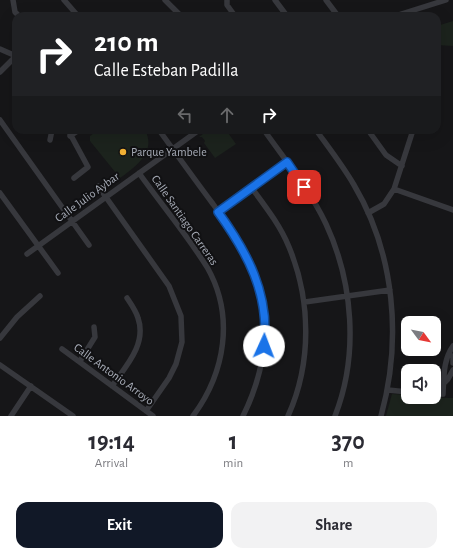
<!DOCTYPE html>
<style>
:root{--surface:#fff;--page:#f2f2f3;--text:#2b2b33;--muted:#7c7c81;--accent:#111827}
body{margin:0;font-family:"Alegreya Sans",sans-serif;background:var(--page);color:var(--text);height:100vh;display:flex;flex-direction:column;font-size:15px;white-space:nowrap}
*{box-sizing:border-box;margin:0}
p{font-size:13px;color:var(--muted)}
.icon{flex:none;width:22px;height:22px;fill:none;stroke:currentColor;stroke-width:2;stroke-linecap:round;stroke-linejoin:round}
.map{position:relative;height:416px;overflow:hidden}
.details{display:flex;flex-direction:column;background:var(--surface);flex:1}
.details>*{flex:none}
.hud{position:absolute;left:12px;top:12px;width:429px;height:122px;border-radius:12px;box-shadow:0 4px 16px #0002;background:#202124;color:#fff;overflow:hidden}
.needle{width:26px;rotate:122deg}
.controls{position:absolute;left:401px;top:316px;display:grid;gap:8px}
.controls a{display:grid;place-items:center;width:40px;height:40px;border-radius:8px;background:var(--surface);box-shadow:0 4px 16px #0002;font-size:20px}
.pin{position:absolute;display:grid;place-items:center;width:34px;height:34px;color:#fff;margin:-17px;border-radius:8px;box-shadow:0 2px 6px #0006}
.me{position:absolute;width:44px;margin:-22px;rotate:2deg;stroke-linejoin:round;filter:drop-shadow(0 0 3px #0008)}
.turn{display:flex;align-items:center;gap:14px;height:84px;padding:0 16px;font-size:18px}
.turn .icon{width:52px;height:52px;stroke-width:2.5}
.turn b{display:block;font-size:28px;line-height:34px}
.lanes{display:flex;align-items:center;height:38px;padding:0 16px;background:#0003;justify-content:center;gap:20px;direction:ltr}
.lanes .off{opacity:.35}
.eta{display:flex;justify-content:space-evenly;align-items:center;height:68px;text-align:center}
.eta b{font-size:24px;font-weight:700;line-height:28px}
.button{display:flex;gap:8px;margin-top:auto;padding:8px 16px}
.button a{flex:1;height:46px;border-radius:12px;background:var(--accent);color:#fff;font-size:16px;font-weight:700;line-height:46px;text-align:center}
.button a+a{background:var(--page);color:var(--text)}
.map>svg:first-child{display:block}
</style>
<div class="map">
<svg width="453" height="416" viewBox="0 0 453 416">
<rect width="100%" height="100%" fill="#161618"/>
<path fill="#1c231d" d="M453,21V46L437,45V26Z
M98,130H145C157,152 135,167 120,178L90,141V136Z
M208,130H226L236,144L215,158L204,143L205,141L202,137H199Z
M392,394L408,395V397L453,398V416H386Z"/>
<g fill="none" stroke-linecap="round" stroke-linejoin="round">
<path stroke="#37383d" stroke-width="5.5" d="M13,0L15,12L19,16
M64,0L78,16
M165,0L181,16
M227,0V5L235,16
M275,0L287,16
M326,0L338,16
M395,16L446,0
M0,49L16,56
M0,72L16,56
M0,120L89,245
M68,130L88,167L74,178
M159,130C177,155 195,180 213,204C228,225 243,245 253,269C273,317 266,370 243,416
M264,130C285,160 310,190 326,224C353,282 359,355 335,416
M316,130C329,148 343,166 354,185C395,254 402,340 381,416
M368,130L386,155L402,166
M70,136L79,130
M50,140L52,130
M139,173C161,204 187,235 207,267C235,316 225,373 193,416
M98,186L169,286L181,316L182,342L176,364L169,378L146,411
M251,187C265,206 280,225 289,247C311,300 312,363 288,416
M394,189L453,210
M0,193L58,273
M218,212L287,162
M368,213L384,204L394,189L413,130
M27,254L199,130
M305,302L390,290
M0,338L17,317L40,296
M62,349L153,416
M453,356V363
M80,361L95,337L94,327
M0,365L73,416
M444,383L448,379L453,370
M112,386C126,366 147,344 138,318C136,311 131,304 127,298
M388,390L408,392
M434,394H443C444,377 443,360 453,346
M11,416L31,386"/>
</g>
<g fill="none" stroke-linecap="round" stroke-linejoin="round">
<g stroke="#114b97" stroke-width="10">
<path id="route" d="M264,346C270,294 247,252 218,212L287,162L304,187"/>
</g>
<use href="#route" stroke="#1a73e8" stroke-width="7"/>
</g>
<circle fill="#f2b134" stroke="#111113" stroke-width="1.5" cx="123" cy="152" r="4"/>
<g text-anchor="middle" stroke-width="4" stroke-linejoin="round" paint-order="stroke">
<g font-size="12" fill="#a8adb8" stroke="#111113" text-anchor="start">
<text x="131" y="156">Parque Yambele</text>
</g>
<g font-size="12" fill="#a8adb8" stroke="#111113">
<text transform="translate(87 197) rotate(-36)" y="4">Calle Julio Aybar</text>
<text transform="translate(185 220) rotate(55)" y="4">Calle Santiago Carreras</text>
<text transform="translate(114 374) rotate(36)" y="4">Calle Antonio Arroyo</text>
</g>
</g>
</svg>
<div class="controls">
<a><svg class="needle" viewBox="-14 -14 28 28"><path d="M0-13l5 13h-10z" fill="#e53935"/><path d="M0 13l5-13h-10z" fill="#7c7c81"/></svg></a>
<a><svg class="icon" aria-label="sound" viewBox="0 0 24 24"><path d="M4 9h4l5-4v14l-5-4H4zM17 9q2 3 0 6"/></svg></a>
</div>
<div class="pin" style="left:304px;top:187px;background:#d93025"><svg class="icon" aria-label="arrive" viewBox="0 0 24 24"><path d="M6 21V4h12l-3 4 3 4H6"/></svg></div>
<svg class="me" style="left:264px;top:346px" viewBox="-20 -20 40 40"><circle r="19" fill="#fff"/><path d="M0-13L10 11 0 6-10 11z" fill="#1a73e8"/></svg>
<div class="hud">
<div class="turn"><svg class="icon" aria-label="right" viewBox="0 0 24 24"><path d="M7 20v-9h11M14 6l5 5-5 5"/></svg><div><b>210 m</b>Calle Esteban Padilla</div></div>
<div class="lanes"><svg class="icon off" aria-label="left" viewBox="0 0 24 24"><path d="M17 20v-9H6M10 6l-5 5 5 5"/></svg><svg class="icon off" aria-label="ahead" viewBox="0 0 24 24"><path d="M12 20V5M6 11l6-6 6 6"/></svg><svg class="icon" aria-label="right" viewBox="0 0 24 24"><path d="M7 20v-9h11M14 6l5 5-5 5"/></svg></div>
</div>
</div>
<section class="details">
<div class="eta">
<div><b>19:14</b><p>Arrival</p></div>
<div><b>1</b><p>min</p></div>
<div><b>370</b><p>m</p></div>
</div>
<div class="button"><a>Exit</a><a>Share</a></div>
</section>
